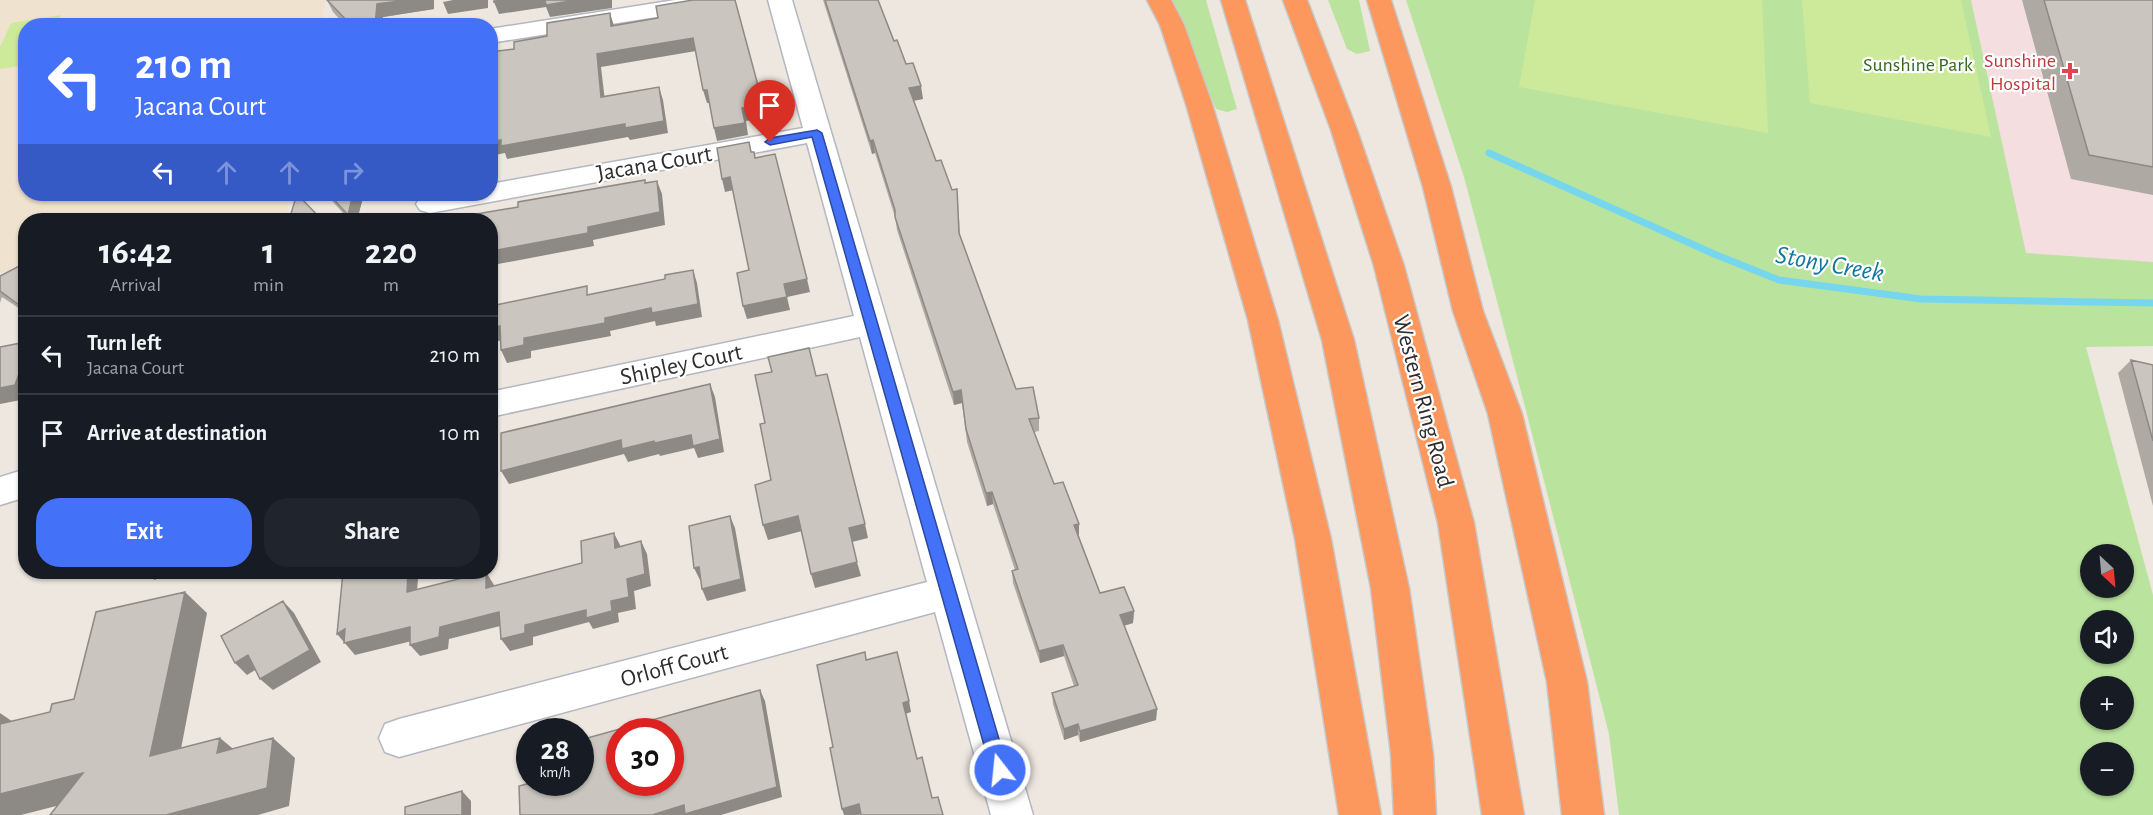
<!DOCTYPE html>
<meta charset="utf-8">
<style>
:root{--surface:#171b24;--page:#20242c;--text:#f1f3f6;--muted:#9ea1a6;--line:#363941;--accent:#4371f8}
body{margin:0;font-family:"Alegreya Sans",sans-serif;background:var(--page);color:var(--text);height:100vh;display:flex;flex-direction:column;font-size:22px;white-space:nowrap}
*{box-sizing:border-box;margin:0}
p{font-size:20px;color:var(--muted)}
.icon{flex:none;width:33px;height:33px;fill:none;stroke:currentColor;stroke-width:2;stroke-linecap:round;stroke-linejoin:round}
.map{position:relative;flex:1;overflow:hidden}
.sheet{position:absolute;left:18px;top:213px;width:480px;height:366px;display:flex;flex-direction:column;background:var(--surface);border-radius:24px;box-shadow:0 2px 4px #0004}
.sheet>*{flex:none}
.top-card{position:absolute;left:18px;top:18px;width:480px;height:183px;border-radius:24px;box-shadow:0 2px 4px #0004;background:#4371f8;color:#fff;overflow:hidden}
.needle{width:39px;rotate:154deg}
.controls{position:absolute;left:2080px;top:544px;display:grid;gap:12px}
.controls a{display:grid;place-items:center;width:54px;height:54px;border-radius:50%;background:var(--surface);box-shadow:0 2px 4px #0004;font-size:30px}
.speed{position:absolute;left:516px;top:718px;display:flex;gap:12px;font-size:30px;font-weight:700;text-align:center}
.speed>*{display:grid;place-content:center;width:78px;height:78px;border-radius:50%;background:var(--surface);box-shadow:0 2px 4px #0004;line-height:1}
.speed small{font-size:15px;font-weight:400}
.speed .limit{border:9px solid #d22;background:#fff;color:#111}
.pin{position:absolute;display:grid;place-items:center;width:51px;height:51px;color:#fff;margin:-62px -26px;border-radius:50% 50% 50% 0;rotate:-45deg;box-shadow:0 0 6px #0007}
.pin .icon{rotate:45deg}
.me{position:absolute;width:66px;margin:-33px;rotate:344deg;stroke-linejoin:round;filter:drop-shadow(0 0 4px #0008)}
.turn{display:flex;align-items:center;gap:21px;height:126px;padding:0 18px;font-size:27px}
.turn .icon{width:78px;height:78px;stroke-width:2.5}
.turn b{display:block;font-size:42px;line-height:51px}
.lanes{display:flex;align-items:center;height:57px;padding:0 18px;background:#0003;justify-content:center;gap:30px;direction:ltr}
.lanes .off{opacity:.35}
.eta{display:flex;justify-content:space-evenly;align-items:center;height:102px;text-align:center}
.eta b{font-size:36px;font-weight:700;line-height:42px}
.action{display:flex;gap:12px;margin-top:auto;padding:12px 18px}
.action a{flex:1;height:69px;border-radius:24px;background:var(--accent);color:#fff;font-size:24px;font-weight:700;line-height:69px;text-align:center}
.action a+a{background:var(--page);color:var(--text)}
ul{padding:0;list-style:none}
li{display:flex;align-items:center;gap:18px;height:78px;padding:0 18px;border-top:2px solid var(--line)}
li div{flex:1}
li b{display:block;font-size:22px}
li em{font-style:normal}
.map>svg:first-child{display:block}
</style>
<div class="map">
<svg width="2153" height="815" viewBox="0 0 2153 815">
<rect width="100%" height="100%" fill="#eee7e0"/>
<path fill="#efe3d0" d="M0,0H326L321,25L26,26V194H291L286,220H26L25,268L0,273Z"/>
<path fill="#f4dee0" d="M1971,0H2153V262L2026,254Z"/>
<path fill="#bae39e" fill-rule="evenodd" d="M1169,0H1206L1237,109L1227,112L1216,109Z
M1328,0H1359L1370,51L1357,54L1347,49Z
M1406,0H1971L2026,253L2153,262V346L2086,347L2153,595V815H1619L1609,734L1523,399L1464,177ZM2091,555H2124V588H2091ZM2091,621H2124V654H2091ZM2091,687H2124V720H2091ZM2091,753H2124V786H2091Z"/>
<path fill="#cdea9a" d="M1535,0H1762L1768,133L1519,87Z
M1802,0H1961L1991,137L1810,103Z
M61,15L57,25L26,26L25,65L0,69V47L11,23Z"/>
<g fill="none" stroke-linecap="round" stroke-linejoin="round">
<path stroke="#75d6ee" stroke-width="7" d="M1489,153L1714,254L1779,280L1921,299L2153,303"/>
<g stroke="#b3b7c0" stroke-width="3">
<path id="minor" d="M675,0H732L728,5L720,7L490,43V29Z
M768,0H792L1033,815H991L935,612L399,757L385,752L379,738L385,724L399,719L927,582L860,337L490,417V392L854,316L807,143L430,213L420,210L416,204L420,198L438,194H490V184L803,128Z
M26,469V497L0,505V477Z"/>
</g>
<g stroke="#c8c8c8" stroke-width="3">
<path id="highway" d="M1147,0H1171L1184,25L1212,104L1278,320L1331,539L1381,815H1339L1295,539L1248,320L1186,104L1160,25Z
M1221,0H1245L1354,340L1409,588L1433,754L1436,815H1394L1391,754L1371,588L1322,340Z
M1283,0H1307L1357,130L1404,266L1474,523L1524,815H1482L1438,523L1374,266L1331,130Z
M1367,0H1391L1451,187L1483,311L1522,414L1587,682L1604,815H1562L1547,682L1488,414L1453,311L1423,187Z"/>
</g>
<use href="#minor" fill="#fff" fill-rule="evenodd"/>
<use href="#highway" fill="#fc975d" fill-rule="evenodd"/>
</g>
<path fill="#aea9a3" d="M327,0H434V9L383,17L382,26H346L333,12Z
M823,0H878L894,41L906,64L923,99L914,101L936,161L958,202L960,235L1016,389L1039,418V431L1034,432L1054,484L1079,536L1100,593L1134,611L1133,623L1124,626L1157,709L1156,720L1080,742L1078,735L1064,740L1053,704L1052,693L1074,686L1064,656L1040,663L1013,583L1012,571L1015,570L993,504L987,506L967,442L962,403L954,405L897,230L895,217L875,153L872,154Z
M2022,0H2153V195L2071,179Z
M326,194H364L357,220H349Z
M26,263V313L2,297L0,303V276Z
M2131,360L2153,365V506L2118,373Z
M140,572H165L155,580Z"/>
<path fill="#8d8a85" d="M407,0H434V9L383,17L382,26H375L377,4Z
M453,0H488V8L448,14L443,2Z
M506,0H612V8L550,17L546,7L499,14L494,2Z
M610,13L614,26H611Z
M693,38L696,51L601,67L606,110L601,97L597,54Z
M921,86L923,99L911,101L909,88Z
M659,87L663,100L668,133L630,140L628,137L507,159L505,153L490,156V142Z
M703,90H707L710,103H707Z
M763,104L766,117L746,121L748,135L717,141L714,128L742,108Z
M873,140L875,153L872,154L870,141Z
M730,177L734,190L725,192L722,179Z
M657,181L662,194L665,225L593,240L594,246L498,264V319L491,306L492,251L588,227Z
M353,194H364L357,220H351L348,215Z
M693,270L697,283L702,317L656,326L655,321L610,331L611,336L531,351V358L507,363L501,350L524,338L605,318Z
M807,279L810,292L787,297L790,310L747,319L743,306L784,284Z
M500,326L507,339L490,343V328Z
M26,354V399L0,404V388Z
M710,384L715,397L724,452L698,458L694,448L660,456L659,454L628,462L624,454L509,484L501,471Z
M961,390L962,403L954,405L953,392Z
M490,465L493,470L495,515L490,516Z
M992,492L993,504L987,506L986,493Z
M730,516L735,528L746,591L707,601L702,589Z
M798,516L802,531L768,540L763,525Z
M865,524L868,538L852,542L849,528Z
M1079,524V536L1074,525Z
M614,533L620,545L621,560L615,548Z
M641,541L647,554L651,586L634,591L636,609L618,613L619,622L593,629L589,622L533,637V645L510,651L501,639L525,625L611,601L627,579Z
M857,562L861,576L815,588L811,574Z
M699,567L704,579L700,580L694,568Z
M145,572H165L155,580Z
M408,572H412L418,579L416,604L407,592Z
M486,572L494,585V600L486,588Z
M185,592L207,613L176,775L150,756Z
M283,601L294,613L321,662L273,690L260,679Z
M1134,611L1133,623L1119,627L1120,615Z
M499,612L508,624L449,639L448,649L420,656L410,645L440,627Z
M410,627L420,639L355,655L337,634L345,629Z
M1063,645L1064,656L1040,663L1039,651Z
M248,655L260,667L247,675L235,663Z
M760,690L765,701L782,797L721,815H652Z
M909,701L911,712L905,714L903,703Z
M1157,709L1156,720L1080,742V731Z
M0,713L16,724L0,744Z
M1078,724V735L1064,740V729Z
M220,738L243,757L217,753Z
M273,738L295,758L289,806L258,815H166Z
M83,773L111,792L21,815H0V794Z
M462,791L471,801V815H462Z
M859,804L862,814L858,815H844L842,809Z"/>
<path fill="#cac5be" stroke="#8d8a85" stroke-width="1.5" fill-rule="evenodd" d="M327,0H407L377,4L375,26H352Z
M494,0H506L494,2Z
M545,0H576L546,5Z
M693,0H735L763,104L742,108L745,123L714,128L707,90H703L693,38L597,54L601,97L659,87L664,121L625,128V124L501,146V140L490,142V52L514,49V42L547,36V23L610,13L611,26L658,18L656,6Z
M825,0H878L894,41L897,40L906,64L913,63L921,86L909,88L936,161L941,160L952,190L957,189L959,233L1016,389L1033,387L1039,418L1029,419L1054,484L1063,482L1079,524L1074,525L1100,593L1124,587L1134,611L1120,615L1157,709L1080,731L1078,724L1064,729L1052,693L1078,685L1063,645L1039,651L1012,571L1018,569L992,492L986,493L966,429L961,390L953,392L895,217V210L873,140L870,141Z
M2044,0H2153V167L2089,155Z
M26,110V117H22Z
M749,142L751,152H754L755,158L775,154L807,279L784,284L787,297L743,306L737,273L749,270L730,177L722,179L717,148Z
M645,180V183L657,181L660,212L588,227V233L492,251L491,306L587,286V295L665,279V275L693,270L698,304L652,313L651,308L605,318V323L524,338V345L501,350L500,326L490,328V220H471V215L518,207V202Z
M297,194L322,220H289Z
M329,194H353L348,215Z
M25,263H26V305L22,307L0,291V276Z
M26,342V354L15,385L0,388V347Z
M809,348L816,376L827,374L865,524L849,528L857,562L811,574L798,516L763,525L755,485L771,480L760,424L765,423L755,375L772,372L768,357Z
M2131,360L2153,365V441Z
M710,384L720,439L693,446L691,435L655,443L654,441L622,449L621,440L501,471V433Z
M730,516L741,579L702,589L699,567L694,568L689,526Z
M614,533L615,548L641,541L645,574L627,579L629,597L611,601L612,611L586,618V610L525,625V633L501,639L499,612L440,627L439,637L410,645V627L344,643L345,629L337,634L343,572H408L407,592L486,572V588L582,563L581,541Z
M185,592L150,756L220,738L217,753L273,738L267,788L166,815H50L83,773L0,794V724L50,712L52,704L74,699L96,612Z
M283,601L310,650L260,679L248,655L235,663L221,636Z
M865,652L866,660L897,652L909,701L903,703L917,759L922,757L932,798L938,797L943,815H861L859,804L842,809L830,748L833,747L817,665Z
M760,690L777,787L685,814L684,805L652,815H520L519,786L530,783H580V740ZM620,732H670V783H620Z
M462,791V815H405V807Z"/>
<path fill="#4371f8" stroke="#2c49a1" stroke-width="1.5" d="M817,130L822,133L1008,770L1006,776L1000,779L994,776L991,770L812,137L770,145L765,142L770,138Z"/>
<path fill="#e0444e" stroke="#fff" stroke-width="2" d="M2067 62h6v6h6v6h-6v6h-6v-6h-6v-6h6z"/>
<g text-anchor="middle" stroke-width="4.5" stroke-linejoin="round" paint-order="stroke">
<g font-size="20" fill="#be3a42" stroke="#fff" text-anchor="end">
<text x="2056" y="67">Sunshine<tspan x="2056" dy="23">Hospital</tspan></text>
</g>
<g font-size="20" fill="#326b1c" stroke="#fff">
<text x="1918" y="71">Sunshine Park</text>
</g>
<g font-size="24" fill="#2d2d2d" stroke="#fff">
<text transform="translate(654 163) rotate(-10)" y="8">Jacana Court</text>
<text transform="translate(681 364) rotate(-12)" y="8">Shipley Court</text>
<text transform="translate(1424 401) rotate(75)" y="8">Western Ring Road</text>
<text transform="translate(674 665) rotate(-15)" y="8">Orloff Court</text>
</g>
<g font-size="26" font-style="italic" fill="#10779e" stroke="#fff">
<text transform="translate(1830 263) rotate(10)" y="9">Stony Creek</text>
</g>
</g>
</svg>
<div class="controls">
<a><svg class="needle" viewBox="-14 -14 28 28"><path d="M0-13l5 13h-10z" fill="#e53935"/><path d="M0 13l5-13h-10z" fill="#9ea1a6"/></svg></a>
<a><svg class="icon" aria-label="sound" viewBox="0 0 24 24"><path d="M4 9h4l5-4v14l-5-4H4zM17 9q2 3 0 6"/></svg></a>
<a>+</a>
<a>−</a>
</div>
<div class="speed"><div>28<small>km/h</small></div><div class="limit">30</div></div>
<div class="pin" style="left:770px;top:142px;background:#d93025"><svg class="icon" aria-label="arrive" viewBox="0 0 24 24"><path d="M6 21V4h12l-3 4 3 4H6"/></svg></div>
<svg class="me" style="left:1000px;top:770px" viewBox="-20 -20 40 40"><circle r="17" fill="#4371f8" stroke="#fff" stroke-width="3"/><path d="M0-11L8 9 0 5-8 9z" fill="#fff"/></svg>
<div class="top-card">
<div class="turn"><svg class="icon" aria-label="left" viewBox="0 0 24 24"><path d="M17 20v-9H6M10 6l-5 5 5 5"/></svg><div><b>210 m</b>Jacana Court</div></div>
<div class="lanes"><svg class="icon" aria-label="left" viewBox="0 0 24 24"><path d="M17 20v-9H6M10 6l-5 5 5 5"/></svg><svg class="icon off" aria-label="ahead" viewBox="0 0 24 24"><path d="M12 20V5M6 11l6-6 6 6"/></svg><svg class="icon off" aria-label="ahead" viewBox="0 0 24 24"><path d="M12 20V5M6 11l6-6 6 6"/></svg><svg class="icon off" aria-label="right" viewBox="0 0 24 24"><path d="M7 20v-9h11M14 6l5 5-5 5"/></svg></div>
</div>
<section class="sheet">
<div class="eta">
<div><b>16:42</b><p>Arrival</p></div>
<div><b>1</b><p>min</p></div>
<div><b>220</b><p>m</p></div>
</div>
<ul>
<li><svg class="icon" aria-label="left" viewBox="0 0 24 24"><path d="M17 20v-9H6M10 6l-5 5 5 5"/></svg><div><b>Turn left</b><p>Jacana Court</p></div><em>210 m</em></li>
<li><svg class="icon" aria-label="arrive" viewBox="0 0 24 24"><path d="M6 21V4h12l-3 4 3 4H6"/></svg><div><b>Arrive at destination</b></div><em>10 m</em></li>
</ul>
<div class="action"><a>Exit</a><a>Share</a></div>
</section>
</div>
